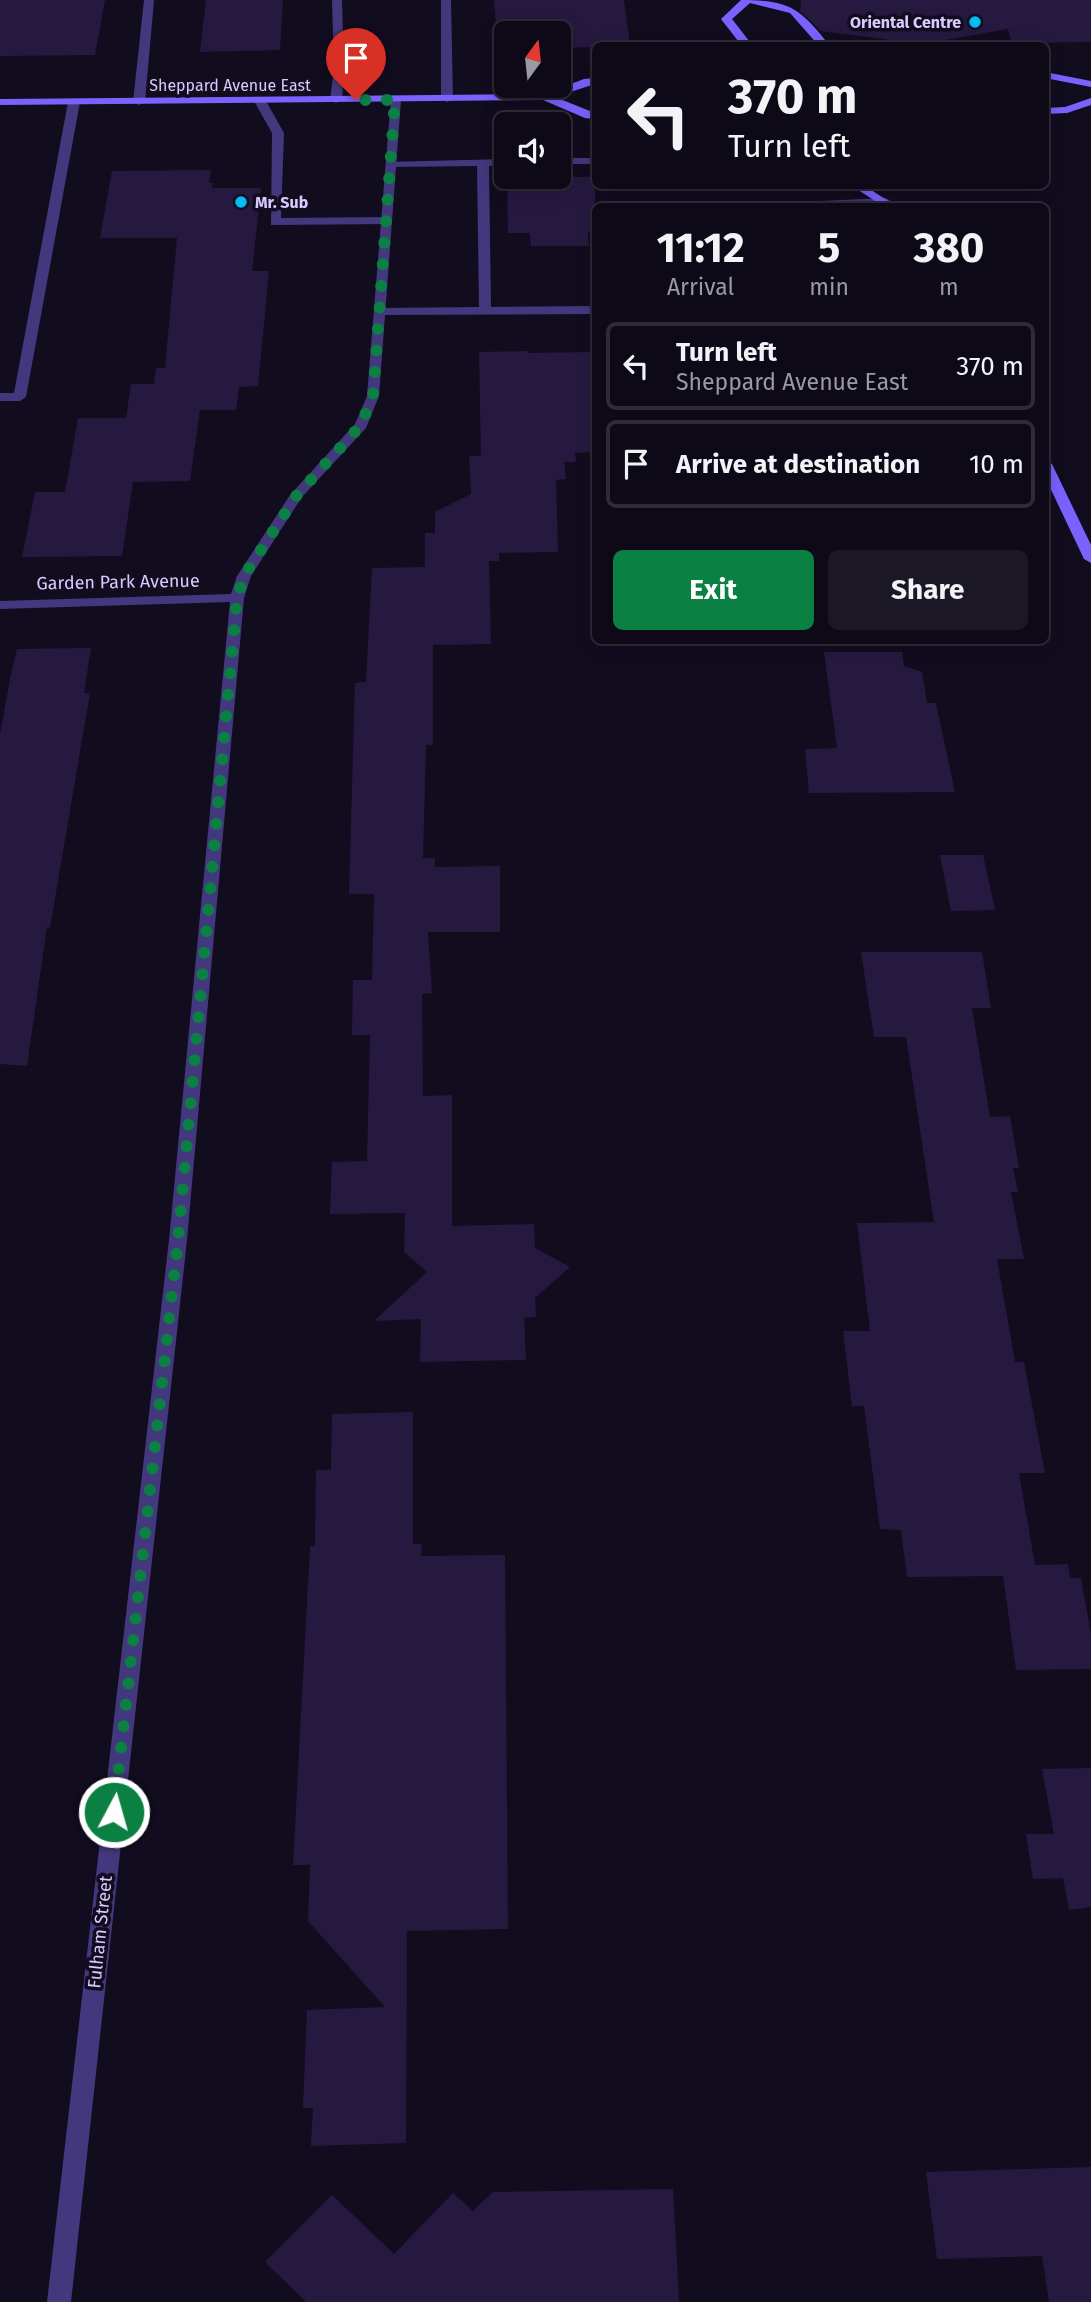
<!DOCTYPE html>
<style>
:root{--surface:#0e0917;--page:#1c1724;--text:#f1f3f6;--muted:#9b9aa1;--line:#2e2a36;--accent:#0b8043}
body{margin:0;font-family:"Fira Sans",sans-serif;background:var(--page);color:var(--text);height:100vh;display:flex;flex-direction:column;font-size:26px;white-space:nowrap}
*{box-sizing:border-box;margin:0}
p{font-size:23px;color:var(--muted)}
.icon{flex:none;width:38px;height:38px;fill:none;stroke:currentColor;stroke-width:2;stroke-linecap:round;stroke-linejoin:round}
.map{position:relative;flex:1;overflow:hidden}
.details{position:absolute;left:592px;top:203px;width:457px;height:441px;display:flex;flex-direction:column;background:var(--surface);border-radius:10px;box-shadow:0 4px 18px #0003,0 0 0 2px var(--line)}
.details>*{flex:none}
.guide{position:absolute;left:592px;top:42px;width:457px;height:147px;border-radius:10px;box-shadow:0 4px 18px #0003,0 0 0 2px var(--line);background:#0e0917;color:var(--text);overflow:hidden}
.needle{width:46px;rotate:15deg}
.fabs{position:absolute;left:494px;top:21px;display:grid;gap:14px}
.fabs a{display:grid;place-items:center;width:77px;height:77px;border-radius:10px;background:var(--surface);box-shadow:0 4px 18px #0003,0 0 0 2px var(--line);font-size:35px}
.pin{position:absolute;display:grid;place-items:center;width:60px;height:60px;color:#fff;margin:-72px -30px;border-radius:50% 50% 50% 0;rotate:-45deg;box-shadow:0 0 7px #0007}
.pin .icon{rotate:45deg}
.me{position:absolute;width:77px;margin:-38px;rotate:6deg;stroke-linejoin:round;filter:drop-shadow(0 0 5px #0008)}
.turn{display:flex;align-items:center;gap:24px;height:147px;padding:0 21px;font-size:32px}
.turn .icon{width:91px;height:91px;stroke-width:2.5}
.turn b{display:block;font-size:49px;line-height:60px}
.eta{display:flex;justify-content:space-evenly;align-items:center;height:119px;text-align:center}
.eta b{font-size:42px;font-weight:700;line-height:49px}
.cta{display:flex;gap:14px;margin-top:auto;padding:14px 21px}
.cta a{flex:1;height:80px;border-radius:10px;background:var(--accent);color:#fff;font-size:28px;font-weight:700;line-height:80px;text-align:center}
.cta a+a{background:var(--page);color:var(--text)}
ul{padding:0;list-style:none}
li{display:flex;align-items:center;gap:21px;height:88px;margin:0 14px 10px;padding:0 7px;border:4px solid var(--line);border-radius:10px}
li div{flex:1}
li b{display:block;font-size:26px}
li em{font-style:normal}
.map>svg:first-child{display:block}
</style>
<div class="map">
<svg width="1091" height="2302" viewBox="0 0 1091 2302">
<rect width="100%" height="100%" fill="#120c1f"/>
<path fill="#261940" d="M0,0H105L95,55L0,56Z
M206,0H283L280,50L200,52Z
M494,0H624L630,46L558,48V33H506V49H498Z
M801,0H1091V42L1012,43L1008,29L922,44L821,31L800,11Z
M211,170L209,183H213L212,188H261L252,271H269L258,386L239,387L236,410H200L190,481L133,482L122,556L22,557L35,492H65L78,418H126L131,384H154L156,368H165L177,238H100L112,171Z
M507,177H595V232H588L589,246H531L530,233H508Z
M528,351V353L595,352V452L575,453L576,462H564L566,479L556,480L558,552L499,553V561H489L491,644L433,645V745H426L423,858H435V867L500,866V932H428L432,993L422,994L423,1096L452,1095V1226L534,1224L535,1248L570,1267L535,1298L536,1317L524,1318L526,1360L420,1362L421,1319L374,1321L427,1272L404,1252L405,1213L330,1214L332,1162L367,1161L370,1035H352L353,980H372L374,894H349L355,683L366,682L372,568L425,567V533H435V512L471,494L469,456H481L479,352Z
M91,648L84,693H90L50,928L47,927L27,1066L0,1064V735L10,679L17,649Z
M824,652H902L904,666L922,672L927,703H936L955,792L809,793L805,749L837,748Z
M940,855H983L995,910L951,911Z
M861,952H982L991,1008H972L990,1117L1010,1116L1019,1168H1013L1018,1192H1011L1024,1259H997L1015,1362H1024L1045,1473H1019L1035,1565L1068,1564L1070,1578H1081L1091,1635V1669L1016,1670L1003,1576L907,1577L901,1530L880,1529L864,1406H852L843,1331H870L857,1223L934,1222L906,1037H874Z
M413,1412V1544H422L421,1556L505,1555L508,1929L407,1931L406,2143L311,2146L313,2108H303L307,2010L385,2007L308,1921L310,1865H293L310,1546H315L316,1470H331L332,1414Z
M1091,1768V1907L1069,1910L1063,1878L1033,1879L1026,1834H1054L1042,1769Z
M1091,2167V2302H1049L1042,2256L937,2259L926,2172Z
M673,2189L679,2302H306L265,2262L332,2195L394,2254L453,2193L473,2211L493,2192Z"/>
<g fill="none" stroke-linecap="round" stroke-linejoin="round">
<path fill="#43387e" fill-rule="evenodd" d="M144,0H154L145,102L139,105L133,102Z
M332,0H342L344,69L342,100L336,103L330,100L334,69Z
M441,0H451L453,99L447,102L441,99Z
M260,98L266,101L284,133L281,218L387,217L391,218V224L271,225L272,133L254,101Z
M74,99L80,102L26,397L20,401H0V393H14L68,102Z
M558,158H595V164H558Z
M506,159V165L489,166L491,307L595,306V314L377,315L375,312L381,308L479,307L477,166L391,167L387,166V162Z
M886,198L892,202L890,204L793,206L799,202Z"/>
<path fill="#43387e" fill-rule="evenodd" d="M391,98L401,100L379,396L366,428L302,497L251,576L244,598L187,1240L71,2302H47L169,1240L230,602L0,609V601L231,594L237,576L290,495L355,424L367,396Z"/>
<path fill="#7a62fe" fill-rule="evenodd" d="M741,0C790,0 800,8 830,46H819L790,13L750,3L732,19L753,46H742L721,19Z
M1045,72L1091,81V87L1045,78Z
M595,78V84L555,97L595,113V119L585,118L543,100L0,105V99L544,94L584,79Z
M1091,98V105L1067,113L1045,114V108L1065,107Z
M852,186H865L896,206H883Z
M1045,460L1052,464L1091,545V563L1084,559L1045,477Z"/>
</g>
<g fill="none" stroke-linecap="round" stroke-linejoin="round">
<path stroke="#0b8043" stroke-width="12" stroke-dasharray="0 21.6" d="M114,1812L178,1240L237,598L244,576L297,495L361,425L373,396L395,100H356"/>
</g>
<g fill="#01bcf4" stroke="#120c1f" stroke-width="2.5">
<circle cx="975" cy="22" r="7"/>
<circle cx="241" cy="202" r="7"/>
</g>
<g text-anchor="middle" stroke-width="7" stroke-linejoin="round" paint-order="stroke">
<g font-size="16" font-weight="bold" fill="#d7cbff" stroke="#120c1f" text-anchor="end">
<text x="961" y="28">Oriental Centre</text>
<text x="255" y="208" text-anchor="start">Mr. Sub</text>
</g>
<g font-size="16" fill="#d7cbff" stroke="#120c1f">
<text x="230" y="91">Sheppard Avenue East</text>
</g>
<g font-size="18" fill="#d7cbff" stroke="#120c1f">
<text transform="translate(118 582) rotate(-1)" y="6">Garden Park Avenue</text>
<text transform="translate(100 1932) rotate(-84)" y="6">Fulham Street</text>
</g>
</g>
</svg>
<div class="fabs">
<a><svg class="needle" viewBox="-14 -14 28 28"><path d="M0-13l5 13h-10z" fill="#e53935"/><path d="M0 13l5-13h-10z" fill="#9b9aa1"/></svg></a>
<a><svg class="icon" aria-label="sound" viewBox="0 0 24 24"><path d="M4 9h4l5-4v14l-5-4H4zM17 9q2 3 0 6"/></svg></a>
</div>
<div class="pin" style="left:356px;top:100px;background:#d93025"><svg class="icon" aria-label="arrive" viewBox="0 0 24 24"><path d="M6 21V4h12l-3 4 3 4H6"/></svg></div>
<svg class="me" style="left:114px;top:1812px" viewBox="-20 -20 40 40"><circle r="17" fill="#0b8043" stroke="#fff" stroke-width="3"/><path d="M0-11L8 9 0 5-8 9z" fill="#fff"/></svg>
<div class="guide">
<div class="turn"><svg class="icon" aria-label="left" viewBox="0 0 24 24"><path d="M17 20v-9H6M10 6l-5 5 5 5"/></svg><div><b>370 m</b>Turn left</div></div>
</div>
<section class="details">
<div class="eta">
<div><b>11:12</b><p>Arrival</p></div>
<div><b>5</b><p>min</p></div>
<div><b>380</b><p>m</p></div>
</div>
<ul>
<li><svg class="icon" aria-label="left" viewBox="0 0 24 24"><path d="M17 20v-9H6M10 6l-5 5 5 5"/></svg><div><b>Turn left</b><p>Sheppard Avenue East</p></div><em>370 m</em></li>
<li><svg class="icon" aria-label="arrive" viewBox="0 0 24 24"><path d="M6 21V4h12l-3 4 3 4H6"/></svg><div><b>Arrive at destination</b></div><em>10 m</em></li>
</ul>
<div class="cta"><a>Exit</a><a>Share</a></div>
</section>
</div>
